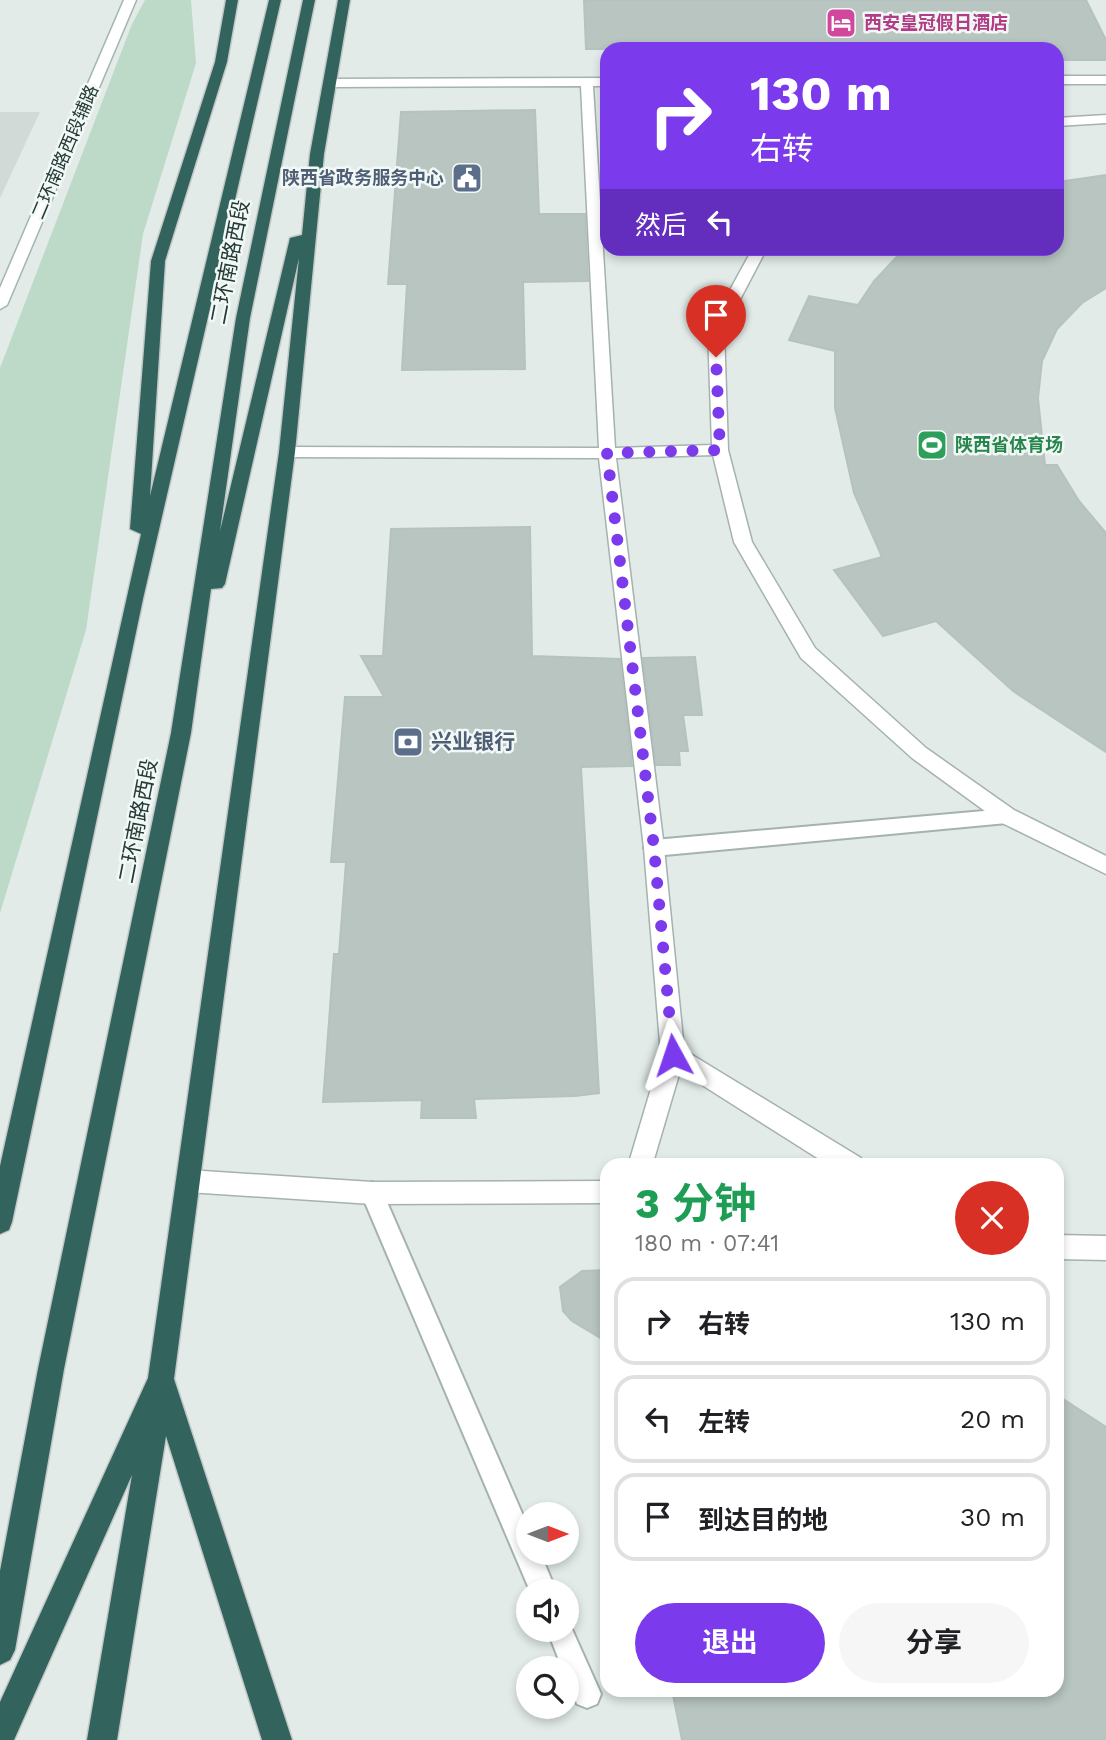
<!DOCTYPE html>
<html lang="zh">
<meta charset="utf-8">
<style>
:root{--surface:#fff;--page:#f6f6f6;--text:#202124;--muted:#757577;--line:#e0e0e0;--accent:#7c3aed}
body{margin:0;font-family:"Work Sans","Noto Sans SC",sans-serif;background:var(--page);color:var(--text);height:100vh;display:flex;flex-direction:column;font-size:26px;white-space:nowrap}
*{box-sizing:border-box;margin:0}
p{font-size:23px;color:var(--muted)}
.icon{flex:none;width:38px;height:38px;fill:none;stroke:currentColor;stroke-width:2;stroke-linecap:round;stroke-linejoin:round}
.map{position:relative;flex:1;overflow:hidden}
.panel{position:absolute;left:600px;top:1158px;width:464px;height:539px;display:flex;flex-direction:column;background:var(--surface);border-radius:21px;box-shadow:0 4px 10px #0003}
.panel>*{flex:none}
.guide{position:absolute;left:600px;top:42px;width:464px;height:214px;border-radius:21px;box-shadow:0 4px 10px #0003;background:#7c3aed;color:#fff;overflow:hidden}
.needle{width:46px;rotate:90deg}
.controls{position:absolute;left:516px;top:1502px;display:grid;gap:14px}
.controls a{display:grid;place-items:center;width:63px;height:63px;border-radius:50%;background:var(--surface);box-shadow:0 4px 10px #0003;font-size:35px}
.pin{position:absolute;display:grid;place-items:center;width:60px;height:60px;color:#fff;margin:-72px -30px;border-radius:50% 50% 50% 0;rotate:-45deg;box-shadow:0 0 7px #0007}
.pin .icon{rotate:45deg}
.me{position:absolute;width:77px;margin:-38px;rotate:355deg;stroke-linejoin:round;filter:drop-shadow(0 0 5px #0008)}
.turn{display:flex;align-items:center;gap:24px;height:147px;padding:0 35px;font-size:32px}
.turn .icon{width:91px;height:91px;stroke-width:2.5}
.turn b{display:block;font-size:49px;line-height:60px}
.then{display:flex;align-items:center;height:66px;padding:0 35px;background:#0003;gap:14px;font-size:26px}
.round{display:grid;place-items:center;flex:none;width:74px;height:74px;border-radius:37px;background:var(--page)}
.head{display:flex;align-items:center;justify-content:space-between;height:119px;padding:0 35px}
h1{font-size:42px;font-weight:700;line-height:52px;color:#1e9e55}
.primary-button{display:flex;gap:14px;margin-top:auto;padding:14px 35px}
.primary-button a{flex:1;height:80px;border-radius:42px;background:var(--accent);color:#fff;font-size:28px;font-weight:700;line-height:80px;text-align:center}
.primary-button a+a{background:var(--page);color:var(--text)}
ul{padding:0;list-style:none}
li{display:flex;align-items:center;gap:21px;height:88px;margin:0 14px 10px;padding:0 21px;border:4px solid var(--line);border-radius:21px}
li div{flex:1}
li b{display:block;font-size:26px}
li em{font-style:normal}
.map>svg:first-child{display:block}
</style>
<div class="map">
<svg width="1106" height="1740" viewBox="0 0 1106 1740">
<rect width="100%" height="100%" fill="#e2ebe8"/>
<path fill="#d1dad7" d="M0,112H40L0,198Z"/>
<path fill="#bdd9c7" d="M145,0H191L196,63L143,234L86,630L0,913V368L132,24Z"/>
<path fill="#b8c5c1" stroke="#b5c3bf" stroke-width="2" d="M584,0H1086L1106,40V60H1057V49H586Z
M535,110L539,214H585L588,281L523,282L525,369L402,370L407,284H388L401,112Z
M1106,175V288L1082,303L1057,329L1042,361L1038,398L1045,465H1057L1079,501L1106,533V752L1013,691L936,621L883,636L834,570L882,557L854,493L835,408V351L789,340L809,296L858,305L874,281L905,248H1057V182Z
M530,527L532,656L620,659L632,766L581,767L599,1093L575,1096L474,1099L476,1118H421L422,1100L323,1102L334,954H339L346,862H331L345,697H384L361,656H383L391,529Z
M695,657L702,715H683L688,751H679L680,765H656L643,658Z
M607,1270V1342L572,1321L563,1311L560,1287L582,1271Z
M1057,1395L1106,1427V1740H682L672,1690H1057Z"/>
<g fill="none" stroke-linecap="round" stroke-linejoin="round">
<g stroke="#a5b2af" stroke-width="4">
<path id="lane" d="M1007,809L1016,816L1007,823L654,856L647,853L644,848L647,843L654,840Z
M372,1182L380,1186L528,1527V1552H540L556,1591H530L361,1193L364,1186Z
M567,1618L601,1694L597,1704L587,1708L577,1704L567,1679V1668H562L547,1629H567Z"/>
</g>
<g stroke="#a5b2af" stroke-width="3">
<path id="street" d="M1057,76H1106V84H1057Z
M607,78V86H593L615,448L712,445L708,330L753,248H767L724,330L728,450L752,542L815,648L926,748L1014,810L1106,856V874L1000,822L912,758L801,658L734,542L713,455L616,458L664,848L684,1050L861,1158L864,1166H830L680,1071L652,1166H628L661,1055L644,848L599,458L287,457L279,452L287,447L599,448L581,86L330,87L324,83L330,79Z
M1106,115V123L1057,126V118Z
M188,1170L372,1182L607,1181V1203L372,1204L188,1192L179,1189L176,1181L179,1173Z
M1057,1235L1106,1236V1260L1057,1259Z"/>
</g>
<g stroke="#a2b5b0" stroke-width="3">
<path id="secondary" d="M124,0H136L7,305L0,309V288Z"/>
</g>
<g stroke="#c2c8c7" stroke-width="3">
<path id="highway" d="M226,0H238L227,62L165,261L150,496L269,0H281L143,599L12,1222L9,1230L0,1234V1166L141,534L130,529L151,261L215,62Z
M303,0H315L250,318L220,531L290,238L302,235L310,154L338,0H350L324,154L295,452L174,1379L292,1740H262L166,1436L117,1740H87L132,1475L14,1740H0V1702L148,1378L279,452L299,258L225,584L222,588L211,589L191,733L64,1369L15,1650L10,1660L0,1665V1571L38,1369L171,733L236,318Z"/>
</g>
<use href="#lane" fill="#fff" fill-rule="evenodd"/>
<use href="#street" fill="#fff" fill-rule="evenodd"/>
<use href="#secondary" fill="#fff" fill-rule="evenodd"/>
<use href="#highway" fill="#33635d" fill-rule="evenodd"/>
</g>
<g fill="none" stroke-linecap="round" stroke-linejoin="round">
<path stroke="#7c3aed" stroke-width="12" stroke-dasharray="0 21.6" d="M673,1055L654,848L607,453L720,450L716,357"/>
</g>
<defs>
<g id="hotel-square" transform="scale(1.575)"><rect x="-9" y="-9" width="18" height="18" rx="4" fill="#d1479c" stroke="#f2f8f5"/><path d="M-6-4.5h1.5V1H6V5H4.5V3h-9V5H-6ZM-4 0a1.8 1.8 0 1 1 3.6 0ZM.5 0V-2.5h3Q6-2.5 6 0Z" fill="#fff"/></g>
<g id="civic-square" transform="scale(1.575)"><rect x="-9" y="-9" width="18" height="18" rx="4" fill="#5c6f8a" stroke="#f2f8f5"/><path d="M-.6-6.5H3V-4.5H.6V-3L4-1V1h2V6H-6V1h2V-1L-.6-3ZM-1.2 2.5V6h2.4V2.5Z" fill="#fff"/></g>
<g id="stadium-square" transform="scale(1.575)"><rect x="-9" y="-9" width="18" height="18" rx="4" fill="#2e9e5b" stroke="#f2f8f5"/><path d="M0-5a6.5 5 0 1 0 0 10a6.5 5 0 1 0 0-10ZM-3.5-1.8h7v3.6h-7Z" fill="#fff"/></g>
<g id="bank-square" transform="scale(1.575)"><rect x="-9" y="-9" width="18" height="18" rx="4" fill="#5c6f8a" stroke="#f2f8f5"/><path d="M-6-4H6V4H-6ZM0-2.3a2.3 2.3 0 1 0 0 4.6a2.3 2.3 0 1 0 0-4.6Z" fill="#fff"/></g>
</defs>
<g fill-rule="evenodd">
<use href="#hotel-square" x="841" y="23"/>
<use href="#civic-square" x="467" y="178"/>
<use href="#stadium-square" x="932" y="445"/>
<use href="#bank-square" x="408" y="742"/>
</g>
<g text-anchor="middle" stroke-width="5" stroke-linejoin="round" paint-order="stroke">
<g font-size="18" font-weight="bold" fill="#b23c85" stroke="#f2f8f5" text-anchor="start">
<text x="864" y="29">西安皇冠假日酒店</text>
</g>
<g font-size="18" fill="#243a36" stroke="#f2f8f5">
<text transform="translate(65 152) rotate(-67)" y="6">二环南路西段辅路</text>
</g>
<g font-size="18" font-weight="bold" fill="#4e5e75" stroke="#f2f8f5" text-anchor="end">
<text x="444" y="184">陕西省政务服务中心</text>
</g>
<g font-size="18" font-weight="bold" fill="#27864d" stroke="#f2f8f5" text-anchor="start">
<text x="955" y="451">陕西省体育场</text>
</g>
<g font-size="21" fill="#243a36" stroke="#f2f8f5">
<text transform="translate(230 262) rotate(-79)" y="7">二环南路西段</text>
<text transform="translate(138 821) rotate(-79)" y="7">二环南路西段</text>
</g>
<g font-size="21" font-weight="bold" fill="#4e5e75" stroke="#f2f8f5" text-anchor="start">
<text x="431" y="749">兴业银行</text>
</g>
</g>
</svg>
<div class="controls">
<a><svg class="needle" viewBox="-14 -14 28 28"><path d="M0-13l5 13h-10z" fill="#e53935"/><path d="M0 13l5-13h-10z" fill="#757577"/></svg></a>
<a><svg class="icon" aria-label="sound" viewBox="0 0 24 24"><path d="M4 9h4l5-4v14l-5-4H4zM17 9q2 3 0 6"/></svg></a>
<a><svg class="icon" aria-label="search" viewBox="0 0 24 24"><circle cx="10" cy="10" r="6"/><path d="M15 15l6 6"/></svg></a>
</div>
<div class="pin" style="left:716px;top:357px;background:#d93025"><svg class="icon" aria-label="arrive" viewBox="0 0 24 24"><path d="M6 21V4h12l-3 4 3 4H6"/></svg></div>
<svg class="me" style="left:673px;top:1055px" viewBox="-20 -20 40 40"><path d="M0-17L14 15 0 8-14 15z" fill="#7c3aed" stroke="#fff" stroke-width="4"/></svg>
<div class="guide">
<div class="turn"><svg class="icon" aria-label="right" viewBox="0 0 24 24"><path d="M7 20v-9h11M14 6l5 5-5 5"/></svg><div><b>130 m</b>右转</div></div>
<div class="then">然后<svg class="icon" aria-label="left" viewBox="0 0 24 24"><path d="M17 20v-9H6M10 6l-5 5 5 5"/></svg></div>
</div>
<section class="panel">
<div class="head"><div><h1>3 分钟</h1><p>180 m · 07:41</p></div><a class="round" style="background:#d93025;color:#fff"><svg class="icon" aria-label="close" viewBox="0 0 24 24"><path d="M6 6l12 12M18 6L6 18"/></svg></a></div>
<ul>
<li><svg class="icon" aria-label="right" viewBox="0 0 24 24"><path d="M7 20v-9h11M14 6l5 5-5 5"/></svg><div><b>右转</b></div><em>130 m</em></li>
<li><svg class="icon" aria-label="left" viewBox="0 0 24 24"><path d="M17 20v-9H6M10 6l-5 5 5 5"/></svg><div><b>左转</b></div><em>20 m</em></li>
<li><svg class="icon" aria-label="arrive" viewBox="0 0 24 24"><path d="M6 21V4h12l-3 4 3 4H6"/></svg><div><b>到达目的地</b></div><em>30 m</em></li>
</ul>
<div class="primary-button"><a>退出</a><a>分享</a></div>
</section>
</div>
